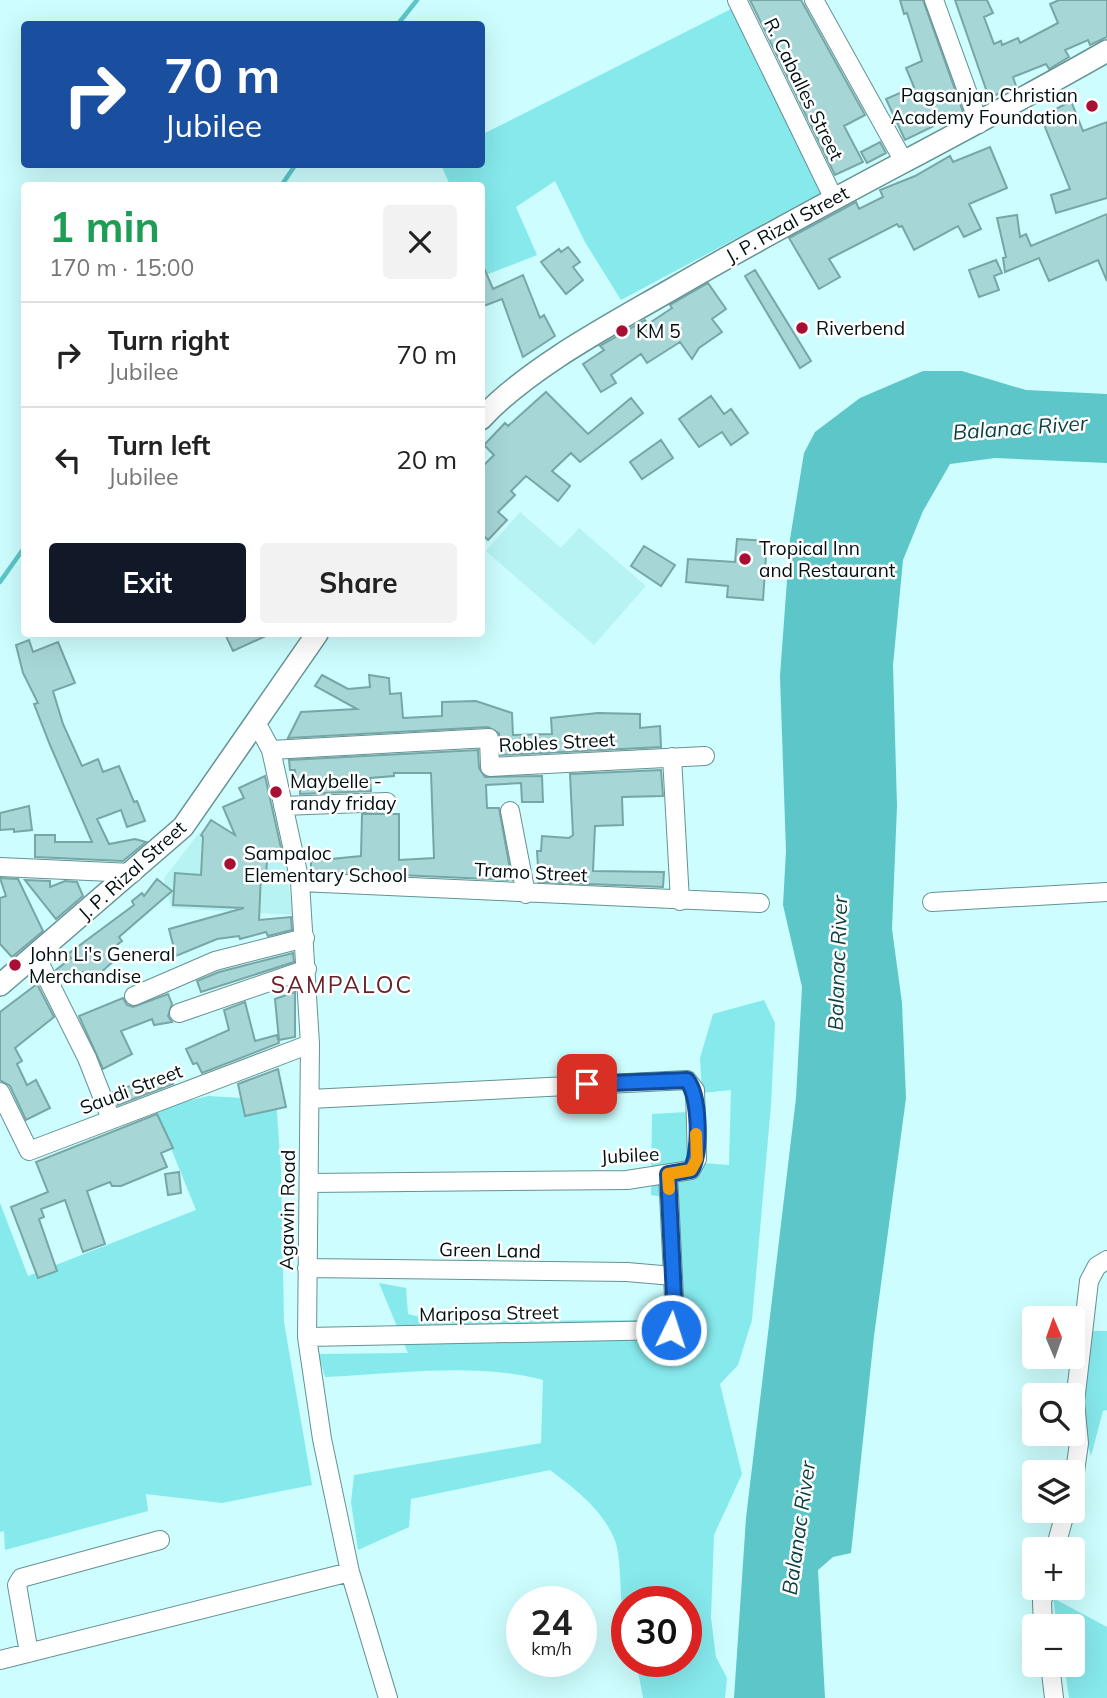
<!DOCTYPE html>
<meta charset="utf-8">
<style>
:root{--surface:#fff;--page:#f2f2f2;--text:#222;--muted:#767676;--line:#e0e0e0;--accent:#111827}
body{margin:0;font-family:Mulish,sans-serif;background:var(--page);color:var(--text);height:100vh;display:flex;flex-direction:column;font-size:26px;white-space:nowrap}
*{box-sizing:border-box;margin:0}
p{font-size:23px;color:var(--muted)}
.icon{flex:none;width:38px;height:38px;fill:none;stroke:currentColor;stroke-width:2;stroke-linecap:round;stroke-linejoin:round}
.map{position:relative;flex:1;overflow:hidden}
.details{position:absolute;left:21px;top:182px;width:464px;height:455px;display:flex;flex-direction:column;background:var(--surface);border-radius:7px;box-shadow:0 7px 28px #0002}
.details>*{flex:none}
.top-card{position:absolute;left:21px;top:21px;width:464px;height:147px;border-radius:7px;box-shadow:0 7px 28px #0002;background:#1a4fa0;color:#fff;overflow:hidden}
.needle{width:46px;rotate:358deg}
.controls{position:absolute;left:1022px;top:1306px;display:grid;gap:14px}
.controls a{display:grid;place-items:center;width:63px;height:63px;border-radius:7px;background:var(--surface);box-shadow:0 7px 28px #0002;font-size:35px}
.speed{position:absolute;left:506px;top:1586px;display:flex;gap:14px;font-size:35px;font-weight:700;text-align:center}
.speed>*{display:grid;place-content:center;width:91px;height:91px;border-radius:50%;background:var(--surface);box-shadow:0 7px 28px #0002;line-height:1}
.speed small{font-size:18px;font-weight:400}
.speed .limit{border:10px solid #d22;background:#fff;color:#111}
.pin{position:absolute;display:grid;place-items:center;width:60px;height:60px;color:#fff;margin:-30px;border-radius:14px;box-shadow:0 4px 10px #0006}
.me{position:absolute;width:77px;margin:-38px;rotate:4deg;stroke-linejoin:round;filter:drop-shadow(0 0 5px #0008)}
.turn{display:flex;align-items:center;gap:24px;height:147px;padding:0 28px;font-size:32px}
.turn .icon{width:91px;height:91px;stroke-width:2.5}
.turn b{display:block;font-size:49px;line-height:60px}
.round{display:grid;place-items:center;flex:none;width:74px;height:74px;border-radius:7px;background:var(--page)}
.head{display:flex;align-items:center;justify-content:space-between;height:119px;padding:0 28px}
h1{font-size:42px;font-weight:700;line-height:52px;color:#1e9e55}
.primary-button{display:flex;gap:14px;margin-top:auto;padding:14px 28px}
.primary-button a{flex:1;height:80px;border-radius:7px;background:var(--accent);color:#fff;font-size:28px;font-weight:700;line-height:80px;text-align:center}
.primary-button a+a{background:var(--page);color:var(--text)}
ul{padding:0;list-style:none}
li{display:flex;align-items:center;gap:21px;height:105px;padding:0 28px;border-top:2px solid var(--line)}
li div{flex:1}
li b{display:block;font-size:26px}
li em{font-style:normal}
.map>svg:first-child{display:block}
</style>
<div class="map">
<svg width="1107" height="1698" viewBox="0 0 1107 1698">
<rect width="100%" height="100%" fill="#cdfdfe"/>
<path fill="#b8f3f4" d="M520,512L561,548L579,528L646,586L594,645L486,551Z
M199,833L225,850L283,845L293,915L171,908L164,878Z"/>
<path fill="#86e9ec" d="M731,9L821,193L621,300L585,242L555,181L516,207L537,255L481,277V186L450,185L441,165L481,164V135Z
M764,1000L775,1023L771,1105L752,1320L738,1365L720,1384L742,1474L714,1535L711,1618L716,1657L727,1678L725,1698H643L636,1661H686V1601H626V1631C618,1604 623,1557 614,1538C601,1508 575,1489 550,1470L411,1499L409,1527L358,1550L351,1502L354,1475L541,1443L543,1380C474,1362 396,1374 325,1377L318,1354L408,1353L379,1283L406,1288L408,1314L436,1321L661,1320L676,1199L651,1195L652,1114L687,1112L703,1163L729,1165L731,1090L702,1093L700,1058L713,1014Z
M208,1096L276,1100L281,1169L284,1322L312,1485L222,1503L146,1494L148,1511L5,1550L4,1531L0,1532V1203L28,1276L196,1210L155,1109Z
M1085,1331H1107V1410L1103,1411L1091,1456L1075,1402Z
M1053,1598L1107,1627V1698H1069L1064,1664H1073V1626H1057Z"/>
<path fill="#5cc6c9" d="M923,371H962L1026,390L1107,394V463L995,458L950,464L923,511L903,560L893,665L897,806L892,929L902,1003L906,1098L874,1336L851,1553L833,1557L818,1570L825,1698H734L746,1518L796,1098L802,987L783,905L786,851L780,676L790,539L804,453L815,432L860,398Z"/>
<g fill="none" stroke-linecap="round" stroke-linejoin="round">
<path stroke="#5cc6c9" stroke-width="4.5" d="M398,24L417,0
M281,186L296,164
M0,582L24,548"/>
</g>
<path fill="#a7d6d7" stroke="#77a6a6" stroke-width="2" d="M750,0H801L865,115L844,126L863,162L835,175Z
M900,0H923L963,112L905,140L886,99L914,87L906,68L922,61L907,13L904,14Z
M955,0H987L993,13L984,17L994,44L1001,41L1002,45L1018,38L1020,43L1058,23L1050,4L1059,0H1107V37L1090,45L1088,40L1065,50L1069,57L1049,69L1046,64L1013,77L1016,86L989,98Z
M1071,101L1083,131L1107,122V198L1056,213L1051,195L1070,189L1041,117Z
M880,142L886,153L867,163L861,152Z
M990,147L1007,188L969,204L981,229L964,237L958,226L914,250L902,226L899,227L897,224L829,259L840,277L819,289L789,238L856,202L859,209L883,197L880,190L915,176L950,156L953,162Z
M1107,214V281L1098,260L1049,281L1039,258L1005,272L1003,258L1006,257L997,218L1017,215L1020,237L1026,234L1031,246Z
M568,247L580,262L573,267L583,280L566,294L541,262L559,249L561,252Z
M996,260L1002,273L994,276L999,290L979,297L969,270Z
M481,261L493,289L523,275L540,318L544,315L555,336L523,357L502,299L481,307Z
M755,270L811,361L800,368L745,276Z
M708,283L726,309L712,319L722,332L699,348L692,359L680,342L647,363L641,354L611,375L616,383L601,392L583,364L604,350L600,346L645,320L648,324L672,308L670,305Z
M546,392L588,434L631,398L643,413L580,462L571,453L552,471L570,486L558,501L526,476L511,491L515,495L498,512L507,520L488,540L481,533V468L494,455L484,445L505,423L508,426Z
M711,396L724,414L731,409L748,433L731,445L722,432L699,447L679,419Z
M661,440L673,458L642,479L630,462Z
M737,539L767,541L763,600L727,597L728,586L686,582L688,559L735,562Z
M644,546L675,565L661,586L631,566Z
M225,634H270L233,651Z
M29,640L33,652L58,642L75,683L53,691L63,724L82,766L98,759L103,772L119,766L134,802L137,801L145,821L127,827L121,810L97,819L109,844L135,839L146,842L123,861L35,857V835H55V842H92L50,745L34,704L38,703L23,673L16,645Z
M322,675L348,689L370,687L369,675L389,678L390,694L401,693L403,718L442,716V702L476,701L512,713L513,735L552,734L551,718L598,713L640,714V728L660,726L661,747L501,755L499,733L488,727L288,738L301,712L357,709L315,686Z
M478,750L479,768L485,777L542,776L543,802H522L521,783L486,785L487,808H499L512,880L311,871V861L361,856L362,814H399V860L434,858L431,773H394V776L370,778L371,791L300,794V788H296L295,770H290L289,760Z
M661,770L663,796L622,797L623,825L595,826L593,871L664,872L663,887L539,882L537,851H541L542,836L569,838L573,835L570,774Z
M265,776L281,848L268,851L266,873H261L259,920L291,917L292,930L268,936L266,932L240,939L239,936L217,939L176,956L169,929L244,908L173,905L175,873L201,875L203,837L201,835L211,820L235,835L223,807L244,798L239,788Z
M29,806L32,830L14,832V829L0,830V813Z
M0,878L18,879L43,931L12,957L0,944V898L6,896Z
M157,879L172,891L119,937L122,941L110,950L116,959L90,982L82,972L67,983L56,970L71,958L68,954L134,905L132,901L142,893L144,896Z
M25,880L50,881V887L65,881L77,882L83,896L56,919Z
M293,953L294,962L201,992L197,981L219,972Z
M37,984L54,1017L15,1048L22,1061L17,1064L27,1085L36,1080L50,1108L26,1120L10,1086L0,1080V1012Z
M295,992V1037L279,1040L275,999Z
M168,994L172,1004L168,1016L172,1022L154,1025L152,1019L121,1031L132,1054L103,1069L79,1016L123,998L127,1005L133,1007Z
M245,1002L255,1041L277,1035L279,1043L202,1073L197,1063L193,1064L186,1049L229,1030L224,1010Z
M278,1069L286,1107L245,1116L238,1084Z
M169,1076L173,1084L118,1105L113,1092L144,1081L146,1087Z
M157,1114L173,1148L161,1153L167,1167L121,1186H112L110,1182L87,1191L105,1244L83,1252L65,1200L41,1209L44,1217L39,1219L57,1271L38,1278L11,1207L48,1192L36,1162Z
M179,1172L181,1193L168,1195L165,1174Z"/>
<g fill="none" stroke-linecap="round" stroke-linejoin="round">
<g stroke="#659293" stroke-width="20">
<path id="minor" d="M737,0L833,197
M814,0L903,160
M934,0L979,124
M256,722L271,750L300,882L310,1044L307,1337L322,1439L350,1572L388,1698
M271,750L489,738L490,767L705,756
M672,757L680,901
M283,806L387,802
M510,811L526,894
M0,867L133,873
M300,882L760,903
M932,902L1107,892
M36,956L87,1058L111,1119
M134,996L215,961L305,938
M179,1013L307,969
M0,1092L29,1151L310,1044
M309,1183L627,1180L691,1170L697,1159L695,1090L687,1080L310,1099
M307,1268L627,1272L673,1276
M307,1337L671,1330L674,1297L668,1174
M1073,1486L1079,1443L1075,1402L1089,1281L1097,1266L1107,1260
M1055,1549L1066,1510
M1043,1626L1042,1602L1046,1587
M29,1653L17,1585L21,1578L160,1540
M0,1660L350,1572
M1050,1664L1054,1698"/>
</g>
<g stroke="#659293" stroke-width="24">
<path id="major" d="M481,419C529,367 612,324 674,288C816,205 964,133 1107,51
M0,985L183,827L317,634"/>
</g>
<use href="#minor" stroke="#fff" stroke-width="18"/>
<use href="#major" stroke="#fff" stroke-width="21"/>
</g>
<g fill="none" stroke-linecap="round" stroke-linejoin="round">
<g stroke="#114b97" stroke-width="18">
<path id="route" d="M587,1084L687,1080C700,1096 701,1153 691,1170L668,1174L674,1297L671,1330"/>
</g>
<use href="#route" stroke="#1a73e8" stroke-width="12"/>
<path stroke="#f59e0b" stroke-width="12" d="M669,1189L668,1174L691,1170L697,1159L696,1134"/>
</g>
<g fill="#a80f33" stroke="#fff" stroke-width="2.5">
<circle cx="1092" cy="106" r="7"/>
<circle cx="802" cy="328" r="7"/>
<circle cx="622" cy="331" r="7"/>
<circle cx="745" cy="559" r="7"/>
<circle cx="276" cy="792" r="7"/>
<circle cx="230" cy="864" r="7"/>
<circle cx="15" cy="965" r="7"/>
</g>
<g text-anchor="middle" stroke-width="5" stroke-linejoin="round" paint-order="stroke">
<g font-size="19" fill="#011011" stroke="#fff">
<text transform="translate(804 89) rotate(64)" y="7">R. Caballes Street</text>
<text transform="translate(787 224) rotate(-29)" y="7">J. P. Rizal Street</text>
<text transform="translate(557 742) rotate(-3)" y="7">Robles Street</text>
<text transform="translate(132 870) rotate(-42)" y="7">J. P. Rizal Street</text>
<text transform="translate(531 872) rotate(3)" y="7">Tramo Street</text>
<text transform="translate(131 1089) rotate(-21)" y="7">Saudi Street</text>
<text transform="translate(630 1155) rotate(-3)" y="7">Jubilee</text>
<text transform="translate(287 1210) rotate(-89)" y="7">Agawin Road</text>
<text transform="translate(490 1250) rotate(1)" y="7">Green Land</text>
<text transform="translate(489 1313) rotate(-1)" y="7">Mariposa Street</text>
</g>
<g font-size="19" fill="#011011" stroke="#fff" text-anchor="start">
<text x="1078" y="102" text-anchor="end">Pagsanjan Christian<tspan x="1078" dy="22">Academy Foundation</tspan></text>
<text x="816" y="335">Riverbend</text>
<text x="636" y="338">KM 5</text>
<text x="759" y="555">Tropical Inn<tspan x="759" dy="22">and Restaurant</tspan></text>
<text x="290" y="788">Maybelle -<tspan x="290" dy="22">randy friday</tspan></text>
<text x="244" y="860">Sampaloc<tspan x="244" dy="22">Elementary School</tspan></text>
<text x="29" y="961">John Li's General<tspan x="29" dy="22">Merchandise</tspan></text>
</g>
<g font-size="21" font-style="italic" fill="#0d3f41" stroke="#fff">
<text transform="translate(1020 428) rotate(-4)" y="7">Balanac River</text>
<text transform="translate(838 963) rotate(-88)" y="7">Balanac River</text>
<text transform="translate(799 1528) rotate(-82)" y="7">Balanac River</text>
</g>
<g font-size="23" letter-spacing="2" fill="#68222a" stroke="#fff">
<text x="342" y="993">SAMPALOC</text>
</g>
</g>
</svg>
<div class="controls">
<a><svg class="needle" viewBox="-14 -14 28 28"><path d="M0-13l5 13h-10z" fill="#e53935"/><path d="M0 13l5-13h-10z" fill="#767676"/></svg></a>
<a><svg class="icon" aria-label="search" viewBox="0 0 24 24"><circle cx="10" cy="10" r="6"/><path d="M15 15l6 6"/></svg></a>
<a><svg class="icon" aria-label="layers" viewBox="0 0 24 24"><path d="M12 4l9 5-9 5-9-5zM3 14l9 5 9-5"/></svg></a>
<a>+</a>
<a>−</a>
</div>
<div class="speed"><div>24<small>km/h</small></div><div class="limit">30</div></div>
<div class="pin" style="left:587px;top:1084px;background:#d93025"><svg class="icon" aria-label="arrive" viewBox="0 0 24 24"><path d="M6 21V4h12l-3 4 3 4H6"/></svg></div>
<svg class="me" style="left:671px;top:1330px" viewBox="-20 -20 40 40"><circle r="17" fill="#1a73e8" stroke="#fff" stroke-width="3"/><path d="M0-11L8 9 0 5-8 9z" fill="#fff"/></svg>
<div class="top-card">
<div class="turn"><svg class="icon" aria-label="right" viewBox="0 0 24 24"><path d="M7 20v-9h11M14 6l5 5-5 5"/></svg><div><b>70 m</b>Jubilee</div></div>
</div>
<section class="details">
<div class="head"><div><h1>1 min</h1><p>170 m · 15:00</p></div><a class="round"><svg class="icon" aria-label="close" viewBox="0 0 24 24"><path d="M6 6l12 12M18 6L6 18"/></svg></a></div>
<ul>
<li><svg class="icon" aria-label="right" viewBox="0 0 24 24"><path d="M7 20v-9h11M14 6l5 5-5 5"/></svg><div><b>Turn right</b><p>Jubilee</p></div><em>70 m</em></li>
<li><svg class="icon" aria-label="left" viewBox="0 0 24 24"><path d="M17 20v-9H6M10 6l-5 5 5 5"/></svg><div><b>Turn left</b><p>Jubilee</p></div><em>20 m</em></li>
</ul>
<div class="primary-button"><a>Exit</a><a>Share</a></div>
</section>
</div>
